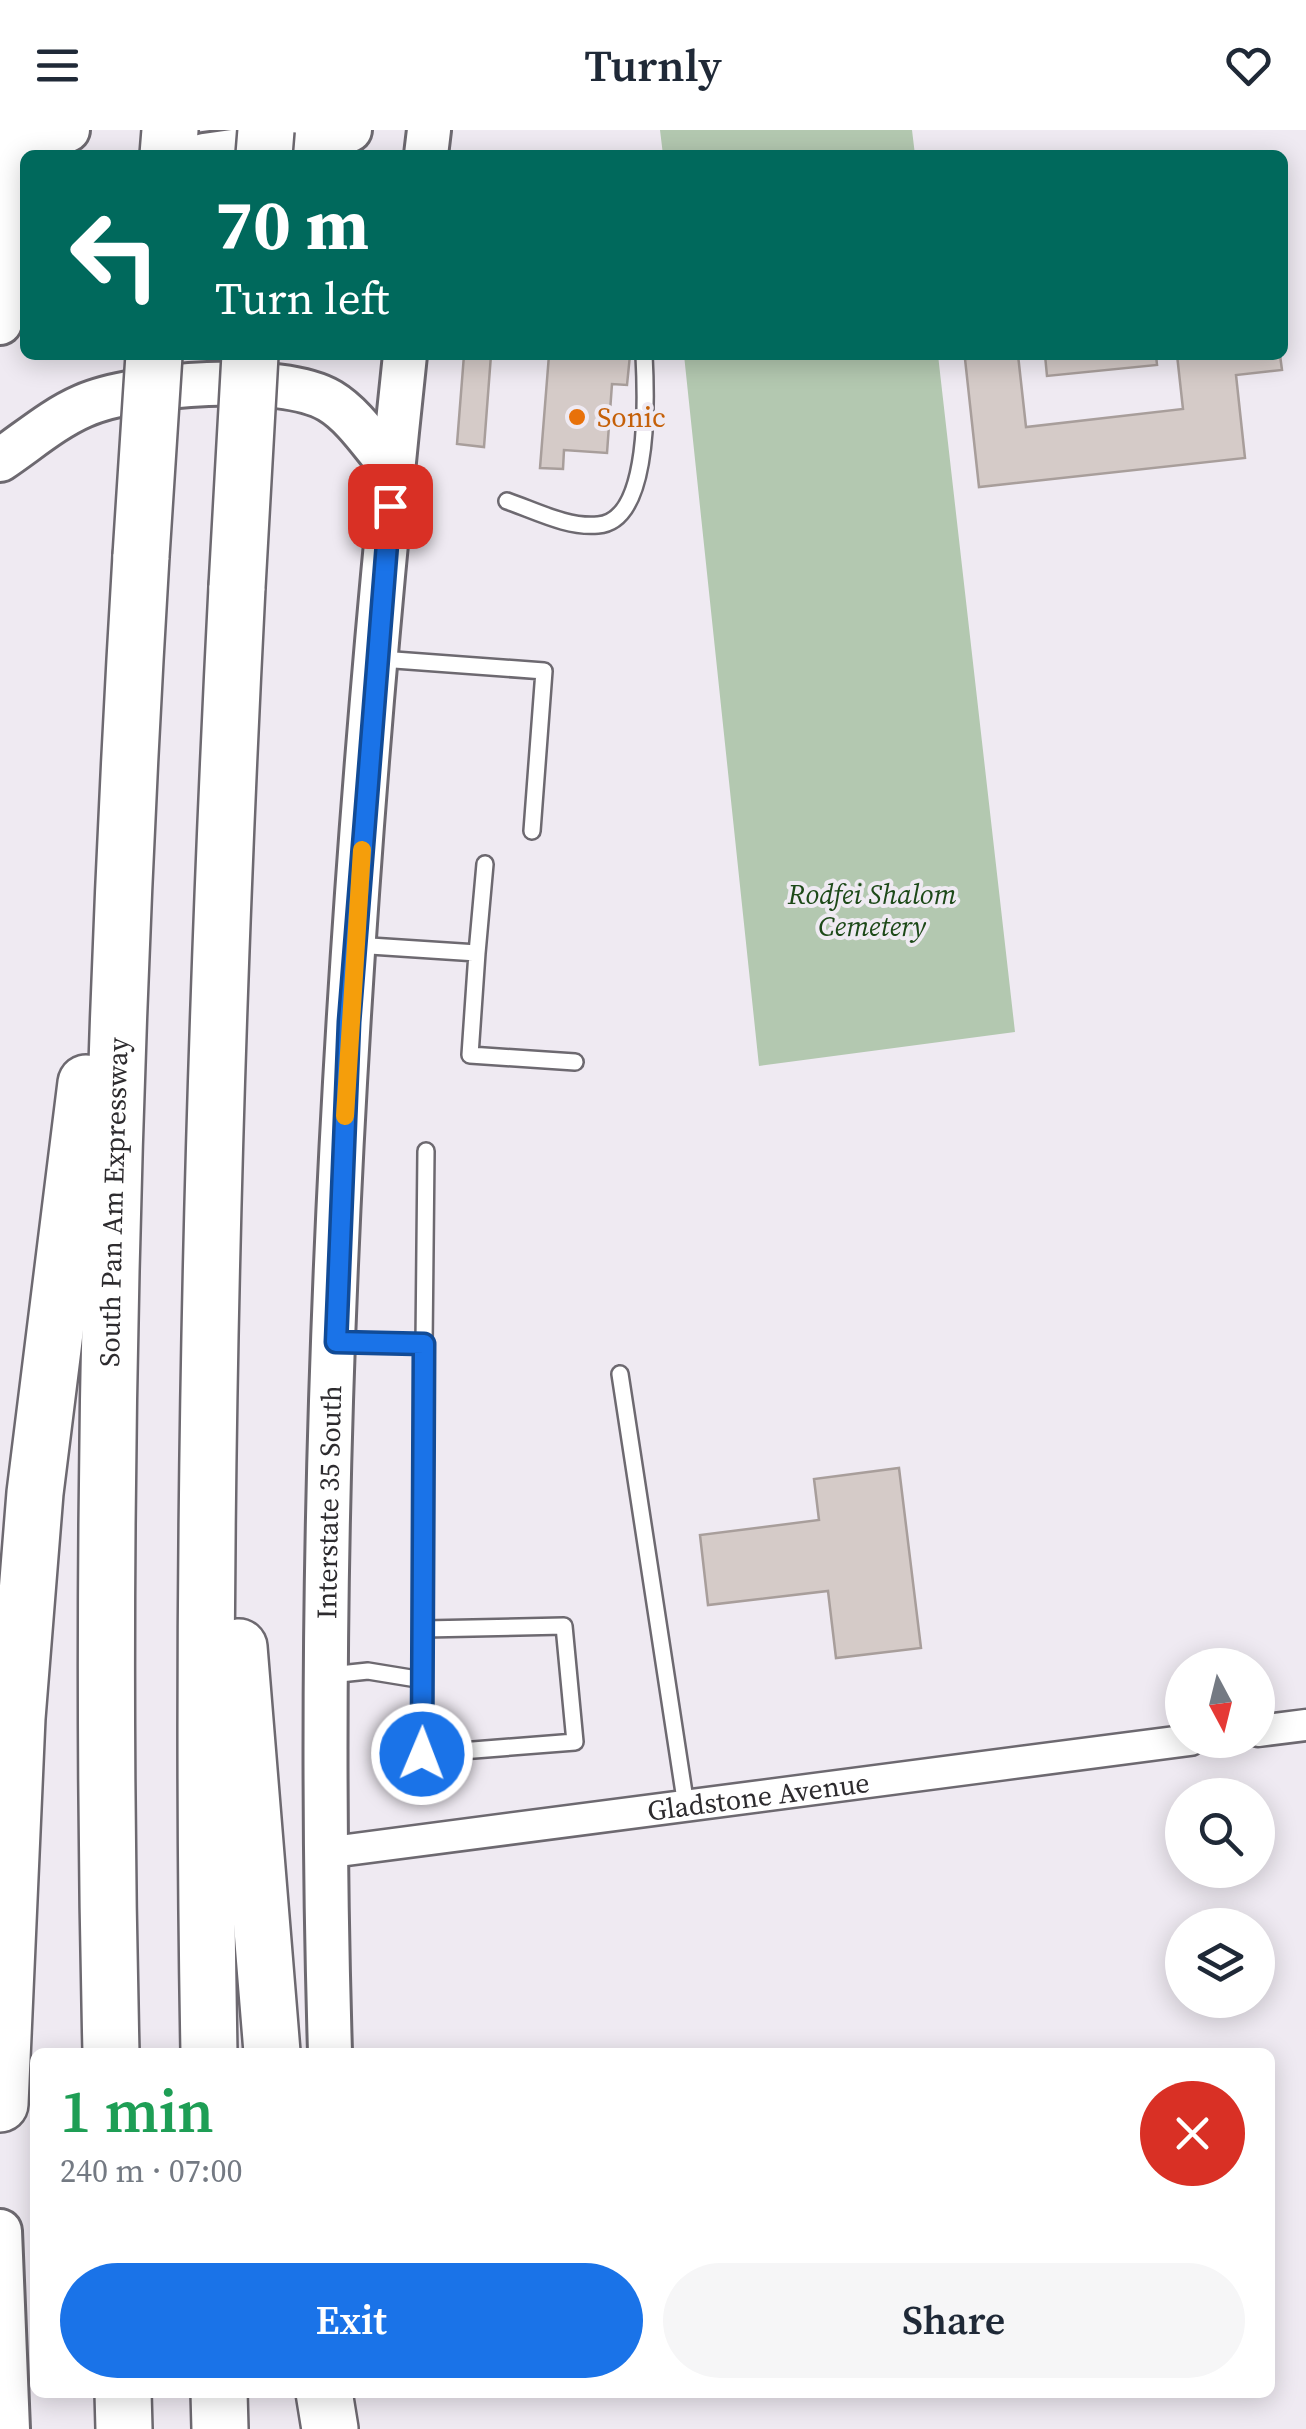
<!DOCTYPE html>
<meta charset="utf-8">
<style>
:root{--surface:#fff;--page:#f6f6f7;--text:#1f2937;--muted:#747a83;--accent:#1a73e8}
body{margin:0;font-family:"Source Serif 4",serif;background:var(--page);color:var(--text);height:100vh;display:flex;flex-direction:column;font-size:38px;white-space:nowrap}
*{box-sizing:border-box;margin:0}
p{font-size:32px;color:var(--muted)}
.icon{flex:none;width:55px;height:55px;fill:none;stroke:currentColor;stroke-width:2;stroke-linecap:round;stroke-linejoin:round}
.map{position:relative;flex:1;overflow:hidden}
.drawer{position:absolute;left:30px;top:1918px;width:1245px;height:350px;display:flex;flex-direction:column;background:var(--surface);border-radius:15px;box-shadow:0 5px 25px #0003}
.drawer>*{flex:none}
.hud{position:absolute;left:20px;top:20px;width:1268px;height:210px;border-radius:15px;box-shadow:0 5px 25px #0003;background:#00695c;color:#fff;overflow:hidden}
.needle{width:65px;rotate:173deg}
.fabs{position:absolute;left:1165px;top:1518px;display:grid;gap:20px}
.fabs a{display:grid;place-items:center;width:110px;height:110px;border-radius:50%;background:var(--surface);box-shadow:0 5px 25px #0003;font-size:50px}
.pin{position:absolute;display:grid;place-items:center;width:85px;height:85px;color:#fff;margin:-42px;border-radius:20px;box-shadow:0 5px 15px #0006}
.me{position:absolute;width:110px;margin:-55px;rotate:1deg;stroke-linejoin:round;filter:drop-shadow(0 0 8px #0008)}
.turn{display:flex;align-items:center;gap:35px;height:210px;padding:0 30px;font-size:45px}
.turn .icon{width:130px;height:130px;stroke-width:2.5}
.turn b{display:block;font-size:70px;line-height:85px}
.round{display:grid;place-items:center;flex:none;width:105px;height:105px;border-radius:52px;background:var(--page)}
.summary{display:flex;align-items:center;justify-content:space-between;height:170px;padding:0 30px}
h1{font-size:60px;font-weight:600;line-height:75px;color:#1e9e55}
.primary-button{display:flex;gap:20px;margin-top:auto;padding:20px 30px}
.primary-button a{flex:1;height:115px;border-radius:60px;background:var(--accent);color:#fff;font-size:40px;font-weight:600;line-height:115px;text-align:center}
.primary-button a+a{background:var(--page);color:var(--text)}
header{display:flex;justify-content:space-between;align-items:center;height:130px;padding:0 30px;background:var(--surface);font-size:45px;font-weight:600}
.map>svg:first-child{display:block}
</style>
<header><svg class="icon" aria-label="menu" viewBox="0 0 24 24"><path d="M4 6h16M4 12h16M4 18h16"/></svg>Turnly<svg class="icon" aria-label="heart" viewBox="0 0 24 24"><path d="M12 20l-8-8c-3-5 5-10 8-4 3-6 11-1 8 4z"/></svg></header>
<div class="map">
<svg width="1306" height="2299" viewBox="0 0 1306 2299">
<rect width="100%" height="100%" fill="#efeaf2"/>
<path fill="#b3c8b0" d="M660,0H912L915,25H663Z
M684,225H938L1015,902L759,936Z"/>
<path fill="#d5cbc8" stroke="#a89e9b" stroke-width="2.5" d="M464,225H491L484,317L457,314Z
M549,225H630L627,255L612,254L607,323L564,320L563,339L540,338Z
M1018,225L1026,297L1183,279L1177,225H1280L1282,240L1236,245L1245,328L979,357L965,229Z
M1045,225H1156L1157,235L1047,246Z
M899,1338L921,1518L836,1528L828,1461L708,1475L700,1405L819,1390L814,1349Z"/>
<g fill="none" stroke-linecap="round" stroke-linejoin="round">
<g stroke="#6d6970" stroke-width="20">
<path id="lane" d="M507,371C536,381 568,398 598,395C652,391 646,263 644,225
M381,529L544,541L532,701
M355,815L477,823L470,925L575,932
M477,823L485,734
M424,1215L426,1021
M620,1244L686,1676
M330,1545L368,1541L423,1550L424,1215L336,1212
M423,1550V1624L575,1612L564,1496L424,1499"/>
</g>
<g stroke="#6d6970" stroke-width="35">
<g id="street">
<path d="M1258,1601L1306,1595"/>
<path id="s1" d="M324,1723L1190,1610"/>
</g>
</g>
<g stroke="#6d6970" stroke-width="48">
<g id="secondary">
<path d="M204,25L334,7L350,0"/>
<path d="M426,25L429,0"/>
<path d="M14,27L68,0"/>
<path d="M0,193L17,0"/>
<path d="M0,330C27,312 53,289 83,276C135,253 282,242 330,271C355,286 374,317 393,338"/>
<path id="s2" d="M330,1922C313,1357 345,787 405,225"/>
<path d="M0,2101L8,2299"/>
</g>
</g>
<g stroke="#6d6970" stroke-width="60">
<g id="highway">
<path d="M168,25L170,0"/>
<path d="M239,1517L272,1922"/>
<path id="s3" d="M111,1922C99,1424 111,924 141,426"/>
<path d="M209,1922C200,1434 212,945 237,457"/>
<path d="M0,1974L17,1588L35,1363L86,953"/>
<path d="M123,2262L124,2299"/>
<path d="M219,2262L220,2299"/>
<path d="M324,2262L330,2299"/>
</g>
</g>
<use href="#lane" stroke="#fff" stroke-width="15"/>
<use href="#street" stroke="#fff" stroke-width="30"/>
<use href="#secondary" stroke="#fff" stroke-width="42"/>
<use href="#highway" stroke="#fff" stroke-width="55"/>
<g stroke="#6d6970" stroke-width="60" stroke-linecap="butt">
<path id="highway-bridge" d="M264,25L266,0
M141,426L154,225
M237,457L250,225"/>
</g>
<use href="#highway-bridge" stroke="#fff" stroke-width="55"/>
</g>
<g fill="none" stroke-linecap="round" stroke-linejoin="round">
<g stroke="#114b97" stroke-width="25">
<path id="route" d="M390,376L349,892L336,1212L424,1214L422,1624"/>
</g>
<use href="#route" stroke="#1a73e8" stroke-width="18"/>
<path stroke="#f59e0b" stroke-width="18" d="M345,986L362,720"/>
</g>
<circle fill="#e8710a" stroke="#efeaf2" stroke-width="4" cx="577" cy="287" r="10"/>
<g text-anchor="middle" stroke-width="8" stroke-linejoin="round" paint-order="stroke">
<g font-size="28" fill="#c56008" stroke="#efeaf2" text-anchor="start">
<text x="597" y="297">Sonic</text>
</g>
<g font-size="28" font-style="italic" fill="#1d4918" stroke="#efeaf2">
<text x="872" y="774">Rodfei Shalom<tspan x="872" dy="32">Cemetery</tspan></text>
</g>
<g font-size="28" fill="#2d2b2e" stroke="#efeaf2">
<text dy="10" stroke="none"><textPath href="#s3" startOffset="850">South Pan Am Expressway</textPath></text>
<text dy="10" stroke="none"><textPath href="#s2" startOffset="550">Interstate 35 South</textPath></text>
<text dy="10" stroke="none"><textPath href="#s1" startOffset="438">Gladstone Avenue</textPath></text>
</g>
</g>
</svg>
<div class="fabs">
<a><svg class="needle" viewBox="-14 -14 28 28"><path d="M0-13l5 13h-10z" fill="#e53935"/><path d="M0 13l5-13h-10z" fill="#747a83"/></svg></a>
<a><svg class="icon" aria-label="search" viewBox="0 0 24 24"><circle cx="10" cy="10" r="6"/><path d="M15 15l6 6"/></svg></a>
<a><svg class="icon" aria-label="layers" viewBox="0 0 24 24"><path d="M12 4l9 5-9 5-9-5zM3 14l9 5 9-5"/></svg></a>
</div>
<div class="pin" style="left:390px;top:376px;background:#d93025"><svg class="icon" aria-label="arrive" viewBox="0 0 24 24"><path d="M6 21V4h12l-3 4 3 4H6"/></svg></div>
<svg class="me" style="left:422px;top:1624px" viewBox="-20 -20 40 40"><circle r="17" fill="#1a73e8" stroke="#fff" stroke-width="3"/><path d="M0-11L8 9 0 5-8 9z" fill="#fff"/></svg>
<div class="hud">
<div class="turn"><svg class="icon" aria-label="left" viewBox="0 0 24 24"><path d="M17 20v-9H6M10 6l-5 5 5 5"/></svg><div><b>70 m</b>Turn left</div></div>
</div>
<section class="drawer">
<div class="summary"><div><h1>1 min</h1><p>240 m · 07:00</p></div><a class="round" style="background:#d93025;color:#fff"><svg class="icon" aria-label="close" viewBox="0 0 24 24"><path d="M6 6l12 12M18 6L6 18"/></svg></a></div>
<div class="primary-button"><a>Exit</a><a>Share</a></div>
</section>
</div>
